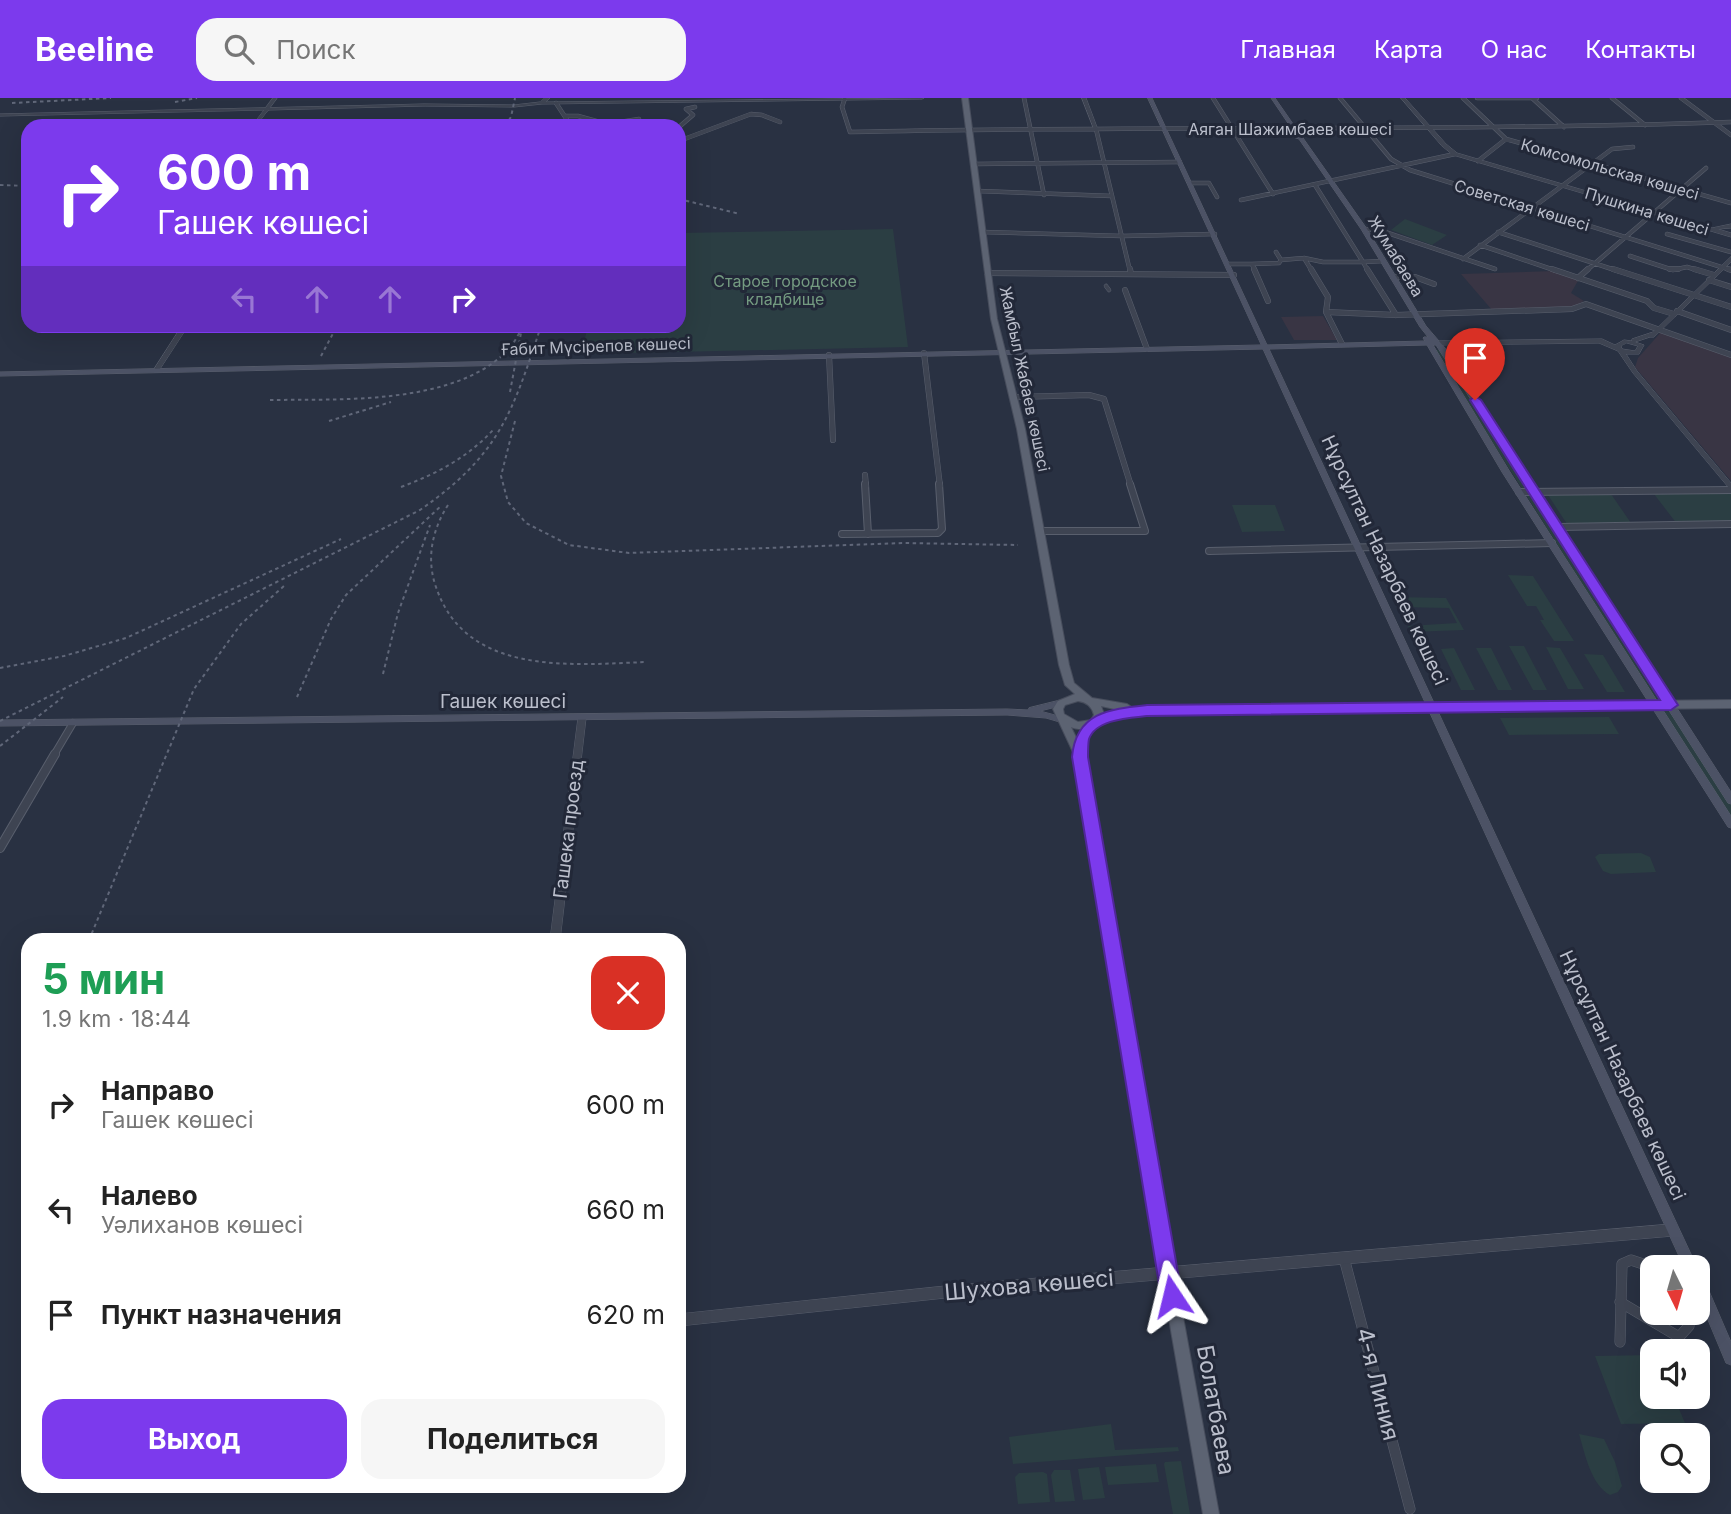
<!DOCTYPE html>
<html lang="ru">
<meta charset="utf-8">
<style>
:root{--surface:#fff;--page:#f6f6f6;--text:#222;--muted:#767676;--accent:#7c3aed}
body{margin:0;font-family:Inter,sans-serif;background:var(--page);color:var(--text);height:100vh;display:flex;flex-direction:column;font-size:26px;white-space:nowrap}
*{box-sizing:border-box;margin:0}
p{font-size:23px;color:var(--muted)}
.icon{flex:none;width:38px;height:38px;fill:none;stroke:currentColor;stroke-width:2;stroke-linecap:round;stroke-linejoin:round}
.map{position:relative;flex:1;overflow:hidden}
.sheet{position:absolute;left:21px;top:835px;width:665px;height:560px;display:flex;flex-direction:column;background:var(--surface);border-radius:21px;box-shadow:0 7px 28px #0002}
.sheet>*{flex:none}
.banner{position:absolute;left:21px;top:21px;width:665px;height:214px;border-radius:21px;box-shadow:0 7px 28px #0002;background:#7c3aed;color:#fff;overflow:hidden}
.needle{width:46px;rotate:175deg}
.fabs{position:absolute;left:1640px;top:1157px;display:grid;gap:14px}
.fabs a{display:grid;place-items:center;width:70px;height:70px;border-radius:14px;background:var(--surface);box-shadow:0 7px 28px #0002;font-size:35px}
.pin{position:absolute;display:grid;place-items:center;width:60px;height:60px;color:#fff;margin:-72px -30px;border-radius:50% 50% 50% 0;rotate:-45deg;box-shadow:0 0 7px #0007}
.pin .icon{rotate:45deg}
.me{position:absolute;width:77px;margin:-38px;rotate:350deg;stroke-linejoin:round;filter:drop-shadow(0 0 5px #0008)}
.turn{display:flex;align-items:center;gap:24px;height:147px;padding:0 21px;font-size:32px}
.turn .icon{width:91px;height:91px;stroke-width:2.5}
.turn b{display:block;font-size:49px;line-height:60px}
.lanes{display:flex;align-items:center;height:66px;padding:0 21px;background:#0003;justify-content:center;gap:35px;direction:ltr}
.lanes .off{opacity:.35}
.round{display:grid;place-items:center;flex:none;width:74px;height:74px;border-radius:21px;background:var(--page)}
.head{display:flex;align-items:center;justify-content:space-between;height:119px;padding:0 21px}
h1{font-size:42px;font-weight:700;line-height:52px;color:#1e9e55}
.button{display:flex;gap:14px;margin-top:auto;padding:14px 21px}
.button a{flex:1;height:80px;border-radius:21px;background:var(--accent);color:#fff;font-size:28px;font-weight:700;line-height:80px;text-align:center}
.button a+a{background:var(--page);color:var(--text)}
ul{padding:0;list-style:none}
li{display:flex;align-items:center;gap:21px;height:105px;padding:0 21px}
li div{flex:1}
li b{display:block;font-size:26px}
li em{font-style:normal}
header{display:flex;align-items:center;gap:42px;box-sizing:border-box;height:98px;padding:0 35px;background:var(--accent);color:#fff}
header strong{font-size:33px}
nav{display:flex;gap:38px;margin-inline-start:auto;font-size:24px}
.search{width:490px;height:63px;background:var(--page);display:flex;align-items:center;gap:18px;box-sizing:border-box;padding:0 24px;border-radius:21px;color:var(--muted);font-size:26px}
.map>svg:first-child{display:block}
</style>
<header>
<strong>Beeline</strong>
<div class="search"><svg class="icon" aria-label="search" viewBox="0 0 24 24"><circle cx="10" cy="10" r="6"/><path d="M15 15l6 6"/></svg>Поиск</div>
<nav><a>Главная</a><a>Карта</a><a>О нас</a><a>Контакты</a></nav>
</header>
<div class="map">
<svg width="1731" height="1416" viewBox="0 0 1731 1416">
<rect width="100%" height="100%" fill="#293142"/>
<path fill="#393544" d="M1554,173L1579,181L1571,195L1584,203L1571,210L1492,212L1461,176Z
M1323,218L1337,242H1294L1281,219Z
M1661,234L1731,258V383L1635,269L1638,260Z"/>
<path fill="#2b3e43" d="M1405,121L1447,137L1432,147L1391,132Z
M893,131L908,249L581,256L588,228H679V135Z
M1433,252H1440L1531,392H1523Z
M1731,395V425L1677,426L1654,396Z
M1611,396L1631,425L1567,426L1548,397Z
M1526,397H1534L1665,601H1655Z
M1232,407H1275L1285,433L1242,434Z
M1508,477L1533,478L1574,543H1554L1540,522H1544L1536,508H1527Z
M1394,499L1446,500L1464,532L1410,534L1408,528L1457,525L1449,510L1399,509Z
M1509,548H1524L1547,592H1533Z
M1546,549L1560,550L1584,591H1568Z
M1454,550L1475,592H1461L1441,551Z
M1476,550H1491L1512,592H1498Z
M1584,556L1603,557L1625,594H1607Z
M1662,613H1671L1731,707V720Z
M1609,619L1619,636L1509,637L1500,620Z
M1641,755L1650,759L1656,774L1611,776L1603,773L1595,759L1599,756Z
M1652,1257V1298L1674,1299L1685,1325L1621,1326L1595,1258Z
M1111,1326L1115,1352L1178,1349L1179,1353L1013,1366L1009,1339Z
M1579,1336L1604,1341L1615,1364L1622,1388L1618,1394L1610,1397C1591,1387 1585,1356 1579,1336Z
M1181,1363L1190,1416H1173L1164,1366L1165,1364Z
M1156,1366L1159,1384L1108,1387L1105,1369Z
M1099,1369L1105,1400L1083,1402L1078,1371Z
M1054,1372H1070L1075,1403L1055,1404L1051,1377Z
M1043,1374L1047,1376L1050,1404L1018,1406L1015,1379L1019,1375Z"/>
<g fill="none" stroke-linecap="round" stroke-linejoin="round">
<g stroke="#595f6d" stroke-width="4.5">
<path id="pedestrian" d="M1106,188L1109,192"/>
</g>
<g stroke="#595f6d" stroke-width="4.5">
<path id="minor-far4" d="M845,0L842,9L850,34C1144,27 1437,34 1731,24
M1024,0L1044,97
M1213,0L1273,96
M1340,0L1391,61L1410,72L1731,172
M1463,0L1506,41L1731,105
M1477,0H1537
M1532,0L1564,29
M1612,0L1645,27
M1681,0L1731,37
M556,5L571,28
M266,12L275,0
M566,18H578L607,26L639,21
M648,28H653
M679,29L693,17L686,11L695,9
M1096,31L1130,173
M679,43L751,16L762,17L780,24
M1478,63L1506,41
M975,66L1180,64
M1190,85H1209L1217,99
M978,93L1112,98
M1241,102L1455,56
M1364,131L1379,132L1495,171
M982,134L1122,138L1215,136
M1498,134L1618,173
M1667,136L1731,154
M1480,147L1557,173
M1630,158L1673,172L1687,169L1700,173
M1304,160L1323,164H1363L1315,87
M1463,161L1612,51L1633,49
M1281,162L1304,160L1312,173
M1228,166H1252L1255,173
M1252,166L1279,165L1281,162L1276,154
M1368,173L1363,164L1383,163
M1586,173L1706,70"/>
</g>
<g stroke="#595f6d" stroke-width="6">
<path id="minor-far3" d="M1130,171L1131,176
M1254,171L1268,203
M1311,171L1328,199L1326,214L1342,246
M1367,171L1396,217
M1552,171L1647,203L1654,210L1674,216
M1613,171L1731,209
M1670,171H1678
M1694,171L1714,177
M1728,171L1731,172
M987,175L1234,177
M1393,179H1415L1434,186
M1578,180L1588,171
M1709,182L1731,189
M1125,192L1147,251
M1677,213L1731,232
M1326,214L1396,217L1572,211L1586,206L1731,257
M924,255L940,388
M829,257L833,342
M1013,299L1089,297L1104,301L1131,388
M865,377L866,388"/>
</g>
<g stroke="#595f6d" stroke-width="8">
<path id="minor-far2" d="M865,386L868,436
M1519,394L1731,392
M1558,429L1731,426
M1039,433H1145L1130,386
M842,436L938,435L942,431L939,386
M1209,453L1552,445
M54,657L73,625"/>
</g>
<g stroke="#595f6d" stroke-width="10">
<path id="minor-far1" d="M0,750L55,656"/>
</g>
<g stroke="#595f6d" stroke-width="11">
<path id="minor" d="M1344,1160L1410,1411
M1620,1204L1679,1239L1689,1228L1688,1214
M1620,1244L1622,1166L1631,1162L1652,1169"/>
</g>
<g stroke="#595f6d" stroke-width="1">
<path id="tertiary" d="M545,0H550L546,4L924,0L922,1L542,6L514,9L424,8L268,12L256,28H252L264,12L0,18V16L424,6L514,7L540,4Z
M1082,0H1086L1098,32L1094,31Z
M1401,0H1405L1446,46L1457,55L1712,130L1731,126V130L1718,131L1731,135V139L1453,57L1442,48Z
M1731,159V164L1654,239H1650L1635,244L1644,247L1639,256H1626L1637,273L1731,385V391L1729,390L1633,275L1618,253L1599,245L1437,247L1434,245L1437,243L1602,241L1615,247L1624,242L1632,243V241L1653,234ZM1627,245L1638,248L1635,253L1622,251L1621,248Z
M182,228H188L158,274H154L153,273Z
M582,617L586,620L560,842H550L578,620Z
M1673,1126L1677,1128L1679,1132L1677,1136L1673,1138L945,1200L679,1228V1216L945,1188Z"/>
</g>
<g stroke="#595f6d" stroke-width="1">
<path id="secondary" d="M1148,0H1152L1267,247L1425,243L1423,240L1424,239H1428L1420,229L1361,131L1299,41L1273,32L1275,31L1296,37L1271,0H1275L1300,36L1301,34L1318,31V33L1305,36L1303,40L1367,131L1426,228L1445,250L1731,694V706L1728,705L1436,247H1433L1510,374L1731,718V730L1728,729L1502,374L1427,247L1269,251L1697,1169H1684L1263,251L0,278V274L1261,247Z
M1061,602L1064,603L1065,605L1064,607L1040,613L1066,620L1068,622L1066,624L1063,625L1046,620L1007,617L0,628V622L1007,611L1028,612L1029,610Z
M1698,1178L1703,1179L1731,1244V1267L1726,1265L1698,1198Z"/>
</g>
<g stroke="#474d5c" stroke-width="2">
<path id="primary" d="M962,0H968L997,221L1025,331L1069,567L1074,585L1092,600L1127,606L1130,608L1132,610L1147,608L1731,602V610L1147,616C1137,617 1127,617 1117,619C1102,623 1087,636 1071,629L1083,654L1093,698L1175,1175L1219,1416H1203L1161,1175L1083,698L1073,654L1053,611L1058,603L1075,596L1065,587L1059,567L1017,331L991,221ZM1078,603C1086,604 1092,608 1094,617L1091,622L1078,624L1064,616L1063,611L1065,607ZM1101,608L1119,612L1104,616Z"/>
</g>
<use href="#pedestrian" stroke="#3e4452" stroke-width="3.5"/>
<use href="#minor-far4" stroke="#3e4452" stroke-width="3.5"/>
<use href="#minor-far3" stroke="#3e4452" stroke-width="5"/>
<use href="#minor-far2" stroke="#3e4452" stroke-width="6"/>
<use href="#minor-far1" stroke="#3e4452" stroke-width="8"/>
<use href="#minor" stroke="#3e4452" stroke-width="10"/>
<use href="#tertiary" fill="#3e4452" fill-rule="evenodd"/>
<use href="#secondary" fill="#4c5265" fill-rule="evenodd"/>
<use href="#primary" fill="#5c6372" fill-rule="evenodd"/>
<path stroke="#606779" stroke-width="2" stroke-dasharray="3.5 3.5" stroke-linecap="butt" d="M175,4L197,0
M12,5L111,0
M505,28L511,19L515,0
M0,87L28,88
M679,101L740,116
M321,258L337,228
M510,294L521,235
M270,302C341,301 450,307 505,255C513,248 518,237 523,228
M329,323L391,304
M515,323L501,378L508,404L526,425L569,447L629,455L903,445L1018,447
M401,389C436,376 467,360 493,332
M448,407C432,432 426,461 436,489C466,578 570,567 646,564
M0,570L64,558L126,540L341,441
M383,576L398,515L430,427
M297,599L331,521L346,497L442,407
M0,623L420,412C499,357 512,316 541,228
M0,648L63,599
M89,842L194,591L241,526L284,488"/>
</g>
<path fill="#7c3aed" stroke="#51269a" stroke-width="2" d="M1475,298L1481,302L1678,607L1671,612L1147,618C1130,620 1096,621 1089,641C1088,646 1088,653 1088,659L1182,1198L1179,1205L1172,1208L1164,1205L1161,1198L1072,659C1076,614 1110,611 1147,607L1660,602L1470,302Z"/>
<g text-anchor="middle" stroke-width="6" stroke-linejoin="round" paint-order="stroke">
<g font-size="16" fill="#bbbfcc" stroke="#222838">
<text x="1290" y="37">Аяган Шажимбаев көшесі</text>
<text transform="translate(1610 71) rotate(16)" y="6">Комсомольская көшесі</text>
<text transform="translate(1522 107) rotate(17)" y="6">Советская көшесі</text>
<text transform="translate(1647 113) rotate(17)" y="6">Пушкина көшесі</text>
<text transform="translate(1396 158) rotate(59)" y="6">Жумабаева</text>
<text transform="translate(596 248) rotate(-2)" y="6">Ғабит Мүсірепов көшесі</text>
<text transform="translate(1025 281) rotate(78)" y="6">Жамбыл Жабаев көшесі</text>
</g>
<g font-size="16" fill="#749b81" stroke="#222838">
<text x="785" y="189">Старое городское<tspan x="785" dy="18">кладбище</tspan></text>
</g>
<g font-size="19" fill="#bbbfcc" stroke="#222838">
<text transform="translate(1385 462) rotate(65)" y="7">Нұрсұлтан Назарбаев көшесі</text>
<text x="503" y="610">Гашек көшесі</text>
<text transform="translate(568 731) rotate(-83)" y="7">Гашека проезд</text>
<text transform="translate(1623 977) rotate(65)" y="7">Нұрсұлтан Назарбаев көшесі</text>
</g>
<g font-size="23" fill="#bbbfcc" stroke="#222838">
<text transform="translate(1029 1187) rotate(-5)" y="8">Шухова көшесі</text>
<text transform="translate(1378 1286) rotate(76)" y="8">4-я Линия</text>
<text transform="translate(1216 1312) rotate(80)" y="8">Болатбаева</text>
</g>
</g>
</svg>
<div class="fabs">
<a><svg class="needle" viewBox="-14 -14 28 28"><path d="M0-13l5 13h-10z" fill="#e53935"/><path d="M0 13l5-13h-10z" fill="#767676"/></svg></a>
<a><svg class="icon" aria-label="sound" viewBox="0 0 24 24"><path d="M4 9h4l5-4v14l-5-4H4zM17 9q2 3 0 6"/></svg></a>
<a><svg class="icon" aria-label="search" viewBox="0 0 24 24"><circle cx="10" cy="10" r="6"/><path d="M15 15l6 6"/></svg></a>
</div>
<div class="pin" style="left:1475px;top:302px;background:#d93025"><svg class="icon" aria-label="arrive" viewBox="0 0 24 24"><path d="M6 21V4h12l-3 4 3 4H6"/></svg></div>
<svg class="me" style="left:1172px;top:1198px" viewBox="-20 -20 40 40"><path d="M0-17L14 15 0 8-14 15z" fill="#7c3aed" stroke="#fff" stroke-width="4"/></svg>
<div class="banner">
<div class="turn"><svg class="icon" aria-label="right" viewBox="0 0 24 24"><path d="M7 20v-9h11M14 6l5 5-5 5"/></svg><div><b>600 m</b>Гашек көшесі</div></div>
<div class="lanes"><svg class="icon off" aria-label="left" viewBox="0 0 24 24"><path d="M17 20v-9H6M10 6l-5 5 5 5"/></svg><svg class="icon off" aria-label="ahead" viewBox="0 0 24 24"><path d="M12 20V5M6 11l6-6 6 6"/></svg><svg class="icon off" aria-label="ahead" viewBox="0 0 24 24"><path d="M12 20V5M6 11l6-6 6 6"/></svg><svg class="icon" aria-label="right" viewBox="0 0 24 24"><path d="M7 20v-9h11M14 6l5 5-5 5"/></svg></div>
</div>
<section class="sheet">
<div class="head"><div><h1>5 мин</h1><p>1.9 km · 18:44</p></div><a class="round" style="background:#d93025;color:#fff"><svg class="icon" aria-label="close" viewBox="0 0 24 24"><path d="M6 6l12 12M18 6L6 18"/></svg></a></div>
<ul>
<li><svg class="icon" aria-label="right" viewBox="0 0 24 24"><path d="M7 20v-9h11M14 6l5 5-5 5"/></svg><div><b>Направо</b><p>Гашек көшесі</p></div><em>600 m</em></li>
<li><svg class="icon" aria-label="left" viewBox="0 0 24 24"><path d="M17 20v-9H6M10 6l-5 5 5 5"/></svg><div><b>Налево</b><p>Уәлиханов көшесі</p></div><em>660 m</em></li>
<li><svg class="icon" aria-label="arrive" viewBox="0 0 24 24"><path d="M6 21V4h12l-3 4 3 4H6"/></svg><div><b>Пункт назначения</b></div><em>620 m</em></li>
</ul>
<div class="button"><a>Выход</a><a>Поделиться</a></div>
</section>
</div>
